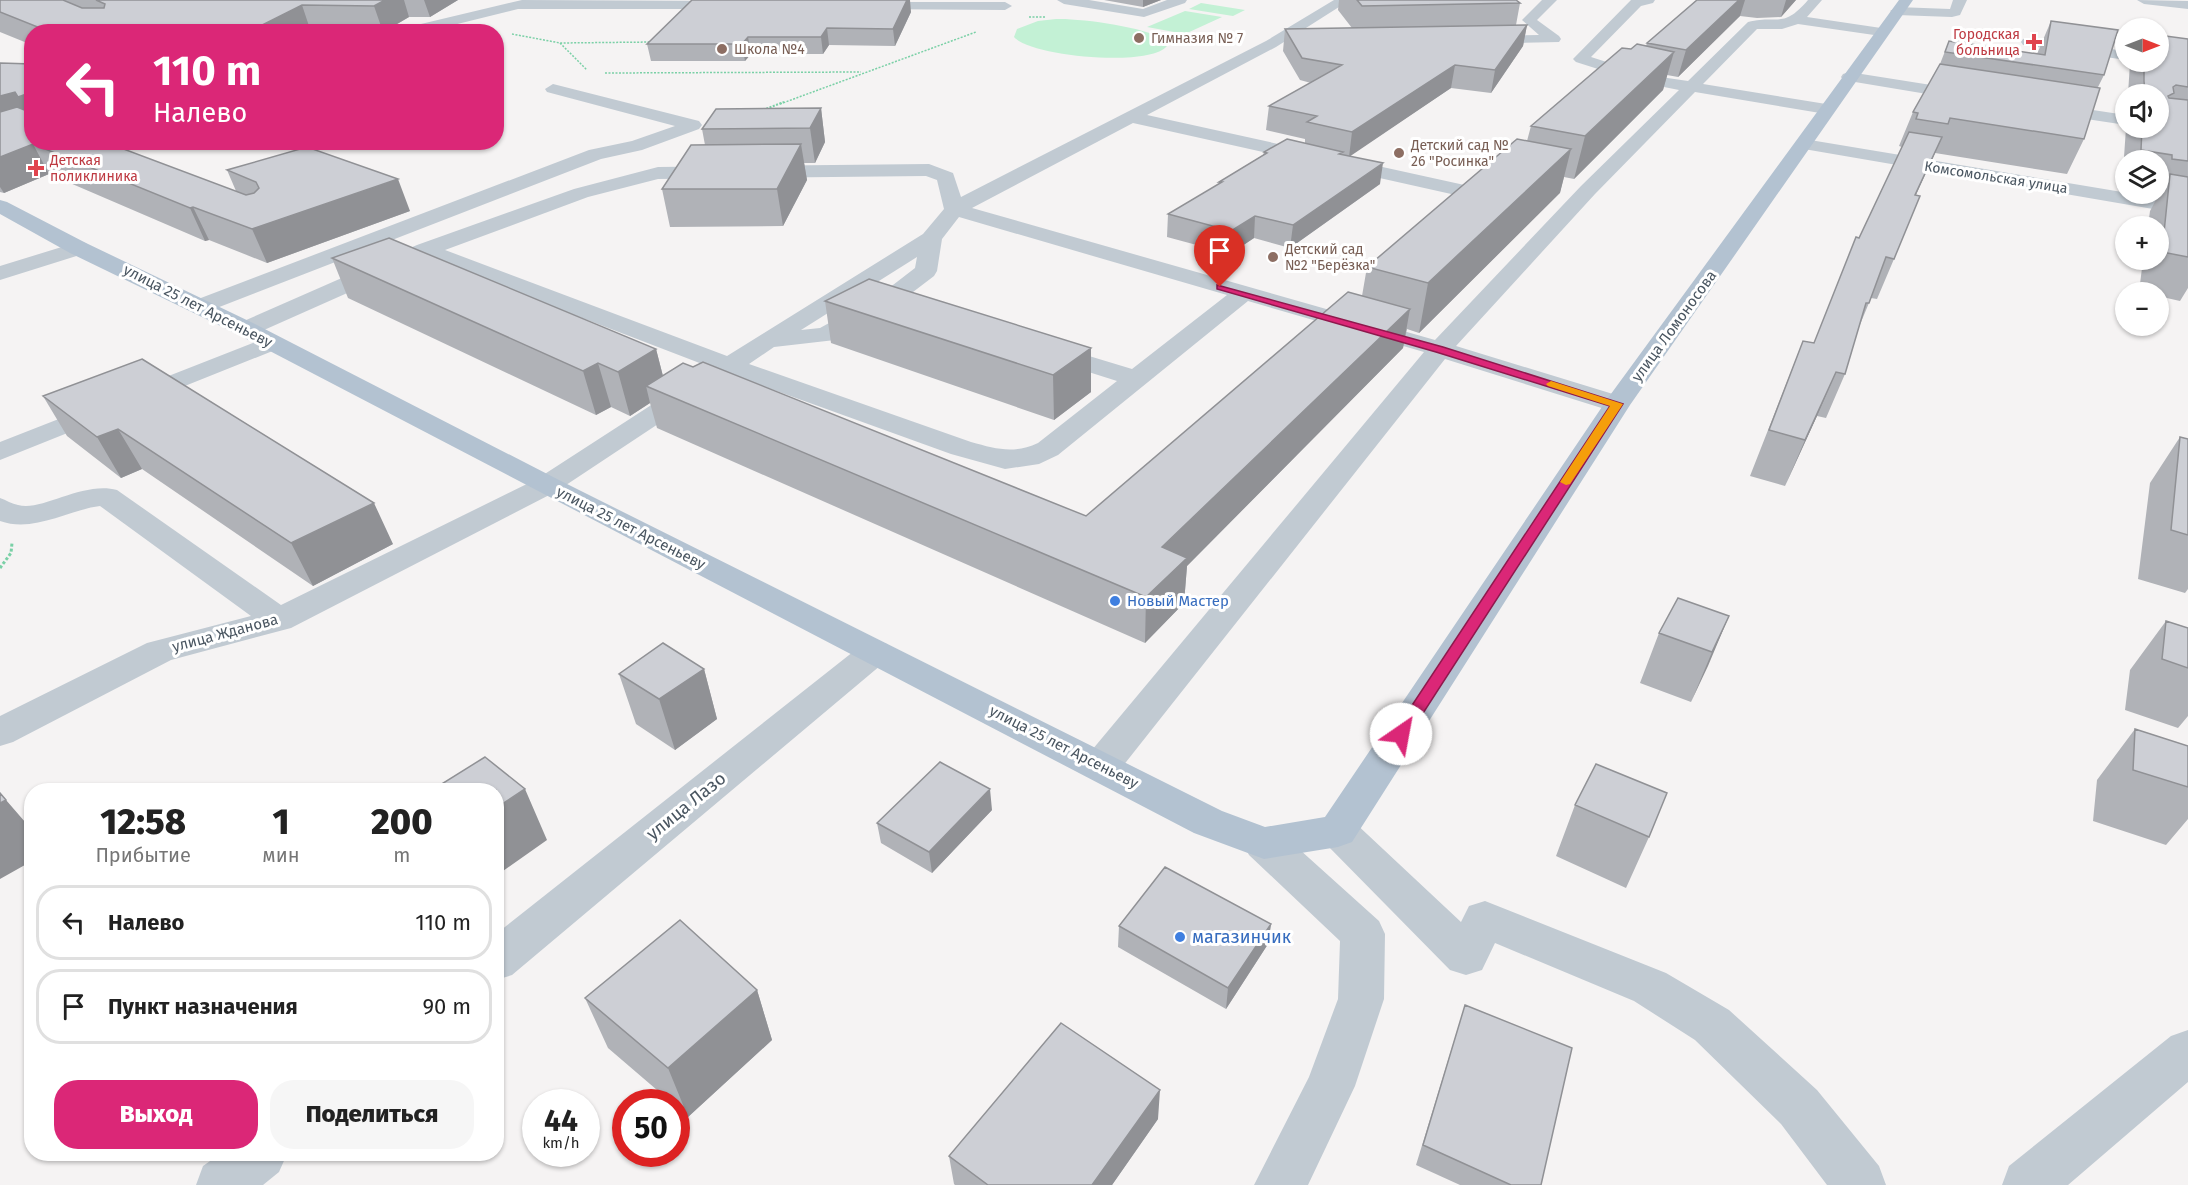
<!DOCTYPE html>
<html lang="ru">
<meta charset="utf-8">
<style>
:root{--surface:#fff;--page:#f6f6f6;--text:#222;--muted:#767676;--line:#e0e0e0;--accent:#db2777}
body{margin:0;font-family:"Fira Sans",sans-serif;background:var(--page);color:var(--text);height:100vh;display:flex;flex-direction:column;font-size:22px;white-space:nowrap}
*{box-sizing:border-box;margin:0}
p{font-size:20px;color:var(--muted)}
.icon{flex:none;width:33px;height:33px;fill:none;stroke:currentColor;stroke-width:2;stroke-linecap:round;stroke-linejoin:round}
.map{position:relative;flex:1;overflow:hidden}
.details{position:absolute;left:24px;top:783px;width:480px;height:378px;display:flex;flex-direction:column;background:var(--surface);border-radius:24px;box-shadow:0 2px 4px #0004}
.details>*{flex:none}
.guide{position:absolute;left:24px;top:24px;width:480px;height:126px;border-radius:24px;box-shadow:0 2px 4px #0004;background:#db2777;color:#fff;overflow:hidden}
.needle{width:39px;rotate:90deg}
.buttons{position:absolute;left:2115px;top:18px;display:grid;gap:12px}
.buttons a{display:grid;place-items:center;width:54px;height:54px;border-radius:50%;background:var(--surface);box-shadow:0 2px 4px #0004;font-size:30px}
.speed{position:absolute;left:522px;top:1089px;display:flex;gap:12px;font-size:30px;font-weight:700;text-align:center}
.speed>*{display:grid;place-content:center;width:78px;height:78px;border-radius:50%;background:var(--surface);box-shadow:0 2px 4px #0004;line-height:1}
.speed small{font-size:15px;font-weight:400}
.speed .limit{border:9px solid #d22;background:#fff;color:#111}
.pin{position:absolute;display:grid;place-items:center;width:51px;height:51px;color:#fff;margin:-62px -26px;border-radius:50% 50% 50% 0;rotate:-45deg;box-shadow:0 0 6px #0007}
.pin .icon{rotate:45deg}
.me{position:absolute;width:66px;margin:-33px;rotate:33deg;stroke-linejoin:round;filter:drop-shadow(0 0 4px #0008)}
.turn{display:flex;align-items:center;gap:21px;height:126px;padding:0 30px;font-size:27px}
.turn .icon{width:78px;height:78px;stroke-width:2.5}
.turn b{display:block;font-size:42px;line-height:51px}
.eta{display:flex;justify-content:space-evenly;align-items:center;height:102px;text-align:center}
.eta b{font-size:36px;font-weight:800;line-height:42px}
.cta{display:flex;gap:12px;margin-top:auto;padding:12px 30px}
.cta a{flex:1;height:69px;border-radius:24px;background:var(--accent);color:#fff;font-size:24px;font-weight:800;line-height:69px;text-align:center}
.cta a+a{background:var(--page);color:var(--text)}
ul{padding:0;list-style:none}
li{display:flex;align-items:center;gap:18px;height:75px;margin:0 12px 9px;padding:0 18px;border:3px solid var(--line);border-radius:24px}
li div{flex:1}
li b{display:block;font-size:22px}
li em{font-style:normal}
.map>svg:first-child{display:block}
</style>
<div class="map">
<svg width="2188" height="1185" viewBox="0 0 2188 1185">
<rect width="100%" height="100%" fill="#f5f3f3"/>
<path fill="#c3f1d5" d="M1201,3L1245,10L1233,16L1189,9Z
M1185,11L1222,17L1185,34L1147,27Z
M1056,19C1080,18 1144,27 1164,39L1167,46C1149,68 1030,56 1014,37L1017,29L1038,21Z"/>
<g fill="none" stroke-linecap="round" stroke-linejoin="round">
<path stroke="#7ad0a6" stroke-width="1.5" stroke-dasharray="2 1.5" stroke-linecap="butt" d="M1029,17H1045
M512,34L560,43L653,42
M560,43L587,70
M605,73L861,72
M780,104L976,32"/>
<path stroke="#7ad0a6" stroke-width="2" stroke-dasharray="2 1.5" stroke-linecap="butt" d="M763,110L784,102"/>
<path stroke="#7ad0a6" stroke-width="3" stroke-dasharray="3 2" stroke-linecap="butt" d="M0,568L11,553L12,543"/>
<path fill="#c1cad2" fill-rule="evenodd" d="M522,0L731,1L738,5L731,9H518L425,32H398L400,29Z
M1057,0H1089L1143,9L1167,0H1187L1185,3L1144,17L1064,4Z
M1334,0H1350L1276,47L1147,115L1478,188L1485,190L1488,194L1485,198L1478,200L1133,123L972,208L1435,340L1581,186L1679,90L1639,82L1576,62L1573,59L1631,0H1655L1653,3L1641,6L1591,57L1647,75L1688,81L1748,22C1779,14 1782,30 1808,0H1822L1807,17L1881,28L1888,32L1881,36L1798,24L1782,29H1757L1703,84L1826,104L1832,105L1834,109L1832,113L1826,114L1695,92L1595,194L1456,346L1626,398L1630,404L1626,410L1617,412L1608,410L1445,359L1115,776L1101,780L1087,776L1082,766L1087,756L1424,352L1248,301L1058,455L1039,464L1005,469L951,454L732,375L557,491L291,628L171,660L13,742L0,746V716L147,643L251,616L100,506C68,510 34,533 0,521V498C6,500 12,504 18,505C42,512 82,481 117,490L281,605L537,479L710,367L426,258L255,334L246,336L237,334L234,329L237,324L417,245L574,189L658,167L929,164L953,173L961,197L1266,41ZM926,176L937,180L944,209L923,234L727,356L445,250L588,197L658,179ZM959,217L1227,295L1132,369L1056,346L1047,344L1038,346L1035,351L1038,356L1117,381L1038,443C1014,454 996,449 971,442L749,364L774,347L835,340L896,305L934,276L937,271L942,239ZM917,257L915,268L880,295L820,328L801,330Z
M1542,0H1557L1537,20L1559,36L1561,39L1559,42L1478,44L1471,40L1478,36L1539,35L1522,20Z
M1953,0H1967L1960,15L1952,17L1897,15L1890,11L1897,7L1950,9Z
M2137,0L2188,1V9L2144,4Z
M866,2H1005L1012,6L1005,10L861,9L859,6L861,3Z
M2028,38L2126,51V60L2023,45L2021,42L2023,39Z
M1849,72L1969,91L1977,96L1969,101L1843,80L1841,77L1843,74Z
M553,84L699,121L702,125L699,129L642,150L601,159L209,311L201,313L193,311L189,306L193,301L589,150L632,141L675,126L547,92L545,89Z
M2046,103L2126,115V125L2040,112L2038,108L2040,104Z
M1804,139L2188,203V215L1798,148L1795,144L1798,140Z
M78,242L86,243L89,248L86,253L0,280V266Z
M271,336L280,338L283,343L280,348L0,460V442Z
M875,640L887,644L892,652L887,660L512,975L496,980V934L863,644Z
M1338,815L1352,820L1461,922L1469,906L1485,901L1666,973L1729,1010L1817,1090L1879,1166L1886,1185H1827L1781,1124L1695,1040L1634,1001L1495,943L1482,970L1466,975L1450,970L1324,842L1318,831L1324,820Z
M1264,827L1279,831L1379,921L1385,934L1384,999L1355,1086L1308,1185H1254L1309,1077L1338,999L1340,941L1249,855L1243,843L1249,831Z
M2188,1030V1082L2068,1185H2002L2009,1166L2171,1036Z
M220,1154H287L279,1172L263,1185H196L203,1166Z"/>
<path fill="#b3c2d1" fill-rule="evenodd" d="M1899,0H1913L1630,405L1352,842L1338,847L1264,859L1194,833L237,334L70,253L0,214V200L7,202L86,243L255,324L557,479L1222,811L1265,827L1325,817L1608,398Z"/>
</g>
<path fill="#b0b2b7" d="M0,0L65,1V0H458L430,17H409L384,32H32V45L0,32Z
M1104,0H1161L1143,7Z
M1339,0H1516L1520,3L1516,25H1527L1523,46L1491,93L1451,88L1349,156L1380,184L1290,248L1254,238L1230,254L1167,237L1168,214L1219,184V182L1263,155L1264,152L1305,143V139L1266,130L1269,106L1311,83L1300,80L1283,51L1285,29L1352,28L1338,10Z
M1697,0H1796L1781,17L1757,18L1740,16L1678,77L1667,75L1663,90L1574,179L1564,177L1560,192L1419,333L1407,329L1403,348L1187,566L1184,603L1145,643L657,428L650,403L630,416L611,407L596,415L348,298L332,258L656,349L663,376L1086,516L1362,296L1367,267L1527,141L1531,126L1631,49L1646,46L1647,43Z
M911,12L895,46L829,45L823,54H751L745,61H651L647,44Z
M2051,21L2104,75L2098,87L2084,139L2067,174L1935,153L1916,195L1894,259L1877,299L1871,298L1859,327L1845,374L1826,418L1817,416L1785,486L1750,476L1803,341L1814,343L1859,238L1902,147L1899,146L1913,112L1940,64L1949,41L2037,54Z
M2188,39V288L2180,301L2158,296V292H2139L2143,260H2158V226H2148L2150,211L2158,196L2152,195V194H2158V160H2126V186H2122L2126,128H2158V94H2128L2130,63L2131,62H2158Z
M0,63L32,142L236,191L227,170L410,211L267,263L209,240L205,241L49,174L4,193L0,192Z
M821,108L825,142L815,163H804L807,180L783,226L670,227L662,189L705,145L702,129Z
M825,301L1091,348V392L1054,420L831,343Z
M43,396L393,544L313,586L142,469L121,478L67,436Z
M2180,437L2188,439V589L2185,593L2138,579L2150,483Z
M1729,616L1691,702L1640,683L1659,633Z
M2166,621L2188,628V716L2178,728L2125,710L2130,670Z
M704,669L717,719L675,750L636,724L619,674Z
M2135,729L2188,746V819L2166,845L2093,821L2097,780Z
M1575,805L1649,837L1626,888L1556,856Z
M992,810L932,873L881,843L877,823Z
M1271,924L1268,944L1226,1009L1118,947L1119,926Z
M757,990L772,1040L688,1117L676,1107V1102H671L608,1048L585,998Z
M1465,1005L1541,1185H1460L1416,1165Z
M1158,1119L1112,1185H955L954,1184L949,1156Z"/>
<path fill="#909195" d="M385,0H404L409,17L383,32L374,6Z
M424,0H458L430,17Z
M907,0H910L911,12L895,46L893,29Z
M1143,0H1161L1143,7Z
M1739,0H1745L1740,16L1678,77L1686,50Z
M1786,0H1796L1781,17Z
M302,5L311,32H248Z
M1527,25L1523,46L1491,93L1495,70Z
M827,28L829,45L823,54L821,37Z
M748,37L751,54L745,61L742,44Z
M1674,52L1663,90L1574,179L1585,136Z
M1455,65L1451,88L1349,157L1352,132Z
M15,92H32V122L0,130V96Z
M821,108L825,142L815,163L810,128Z
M1942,137L1926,172L1899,232L1915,195Z
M33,144L49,174L4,193L0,187V157Z
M801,144L807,180L783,226L777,189Z
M1571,149L1560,193L1419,333L1428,283Z
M1383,163L1380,184L1290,248L1293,225Z
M398,179L410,211L267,263L252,229Z
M193,207L209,240L205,241L190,208Z
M1255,216L1254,238L1230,254L1231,231Z
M1410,309L1403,348L1187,566L1184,603L1145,643L1146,597L1162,547Z
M1091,348V392L1054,420L1053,375Z
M656,349L667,392L646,386L650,403L630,416L618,372Z
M598,363L611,407L596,415L583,371Z
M1836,372L1817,416L1785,486L1805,440Z
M118,429L142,469L121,478L97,437Z
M374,503L393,544L313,586L291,543Z
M1729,616L1708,666L1691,702L1712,652Z
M704,669L717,719L675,750L659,699Z
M525,789L547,840L496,876V808Z
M990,789L992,810L932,873L929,852Z
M6,800L32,830V861L0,879V803Z
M1271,924L1268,944L1226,1009L1228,988Z
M757,990L772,1040L688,1117L668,1068Z
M1160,1090L1158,1119L1112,1185H1092Z"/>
<path fill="#cdcfd5" stroke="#909195" stroke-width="1.5" d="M0,0H63L82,8H104L105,4L96,0H385L374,6L302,5L248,32H50L0,12Z
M692,0H907L893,29L827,28L821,37H748L742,44H647Z
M1357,0H1516L1520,3L1362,6Z
M1697,0H1739L1686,50L1647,43Z
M2051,21L2118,30L2104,75L1945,52L1949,41L1954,42L1956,38L1970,44L2045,55Z
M1527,25L1495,70L1455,65L1352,132L1307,122L1317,116L1269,106L1342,65L1302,58L1285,29Z
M2158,35L2188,39V87L2176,85L2173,87L2174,93L2168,96L2169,98L2188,100V161L2172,159V155L2141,150L2142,128H2158V94H2143L2145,92L2144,81V62H2158Z
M1637,44L1674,52L1585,136L1531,126L1622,48L1631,49Z
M0,63L32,64V92L18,97L15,92L0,96Z
M1940,64L2100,88L2084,139L1950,118L1948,124L1916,119L1918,113L1913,112Z
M17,107L32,113V142H105L246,195L254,193L259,188L256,182L227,170L307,147L398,179L252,229L193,207L190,208L33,144L0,157V112Z
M821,108L810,128L702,129L716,109Z
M1909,132L1942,137L1915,195L1920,196L1894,259L1886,257L1869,303H1866L1845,374L1836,372L1805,440L1769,430L1803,341L1814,343L1856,237L1859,238Z
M1287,139L1343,152L1339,154L1383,163L1293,225L1255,216L1231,231L1168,214L1222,182H1219L1267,153L1264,152Z
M1517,139L1571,149L1428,283L1367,267Z
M801,144L777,189H662L691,145Z
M2170,174L2188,177V257L2162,252Z
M389,238L656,349L618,372L598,363L583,371L332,258Z
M869,279L1091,348L1053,375L825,301Z
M1348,292L1410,309L1162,547L1187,558L1146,597L646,386L683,363L693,367L703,362L1086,516Z
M142,359L374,503L291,543L118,429L97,437L43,396Z
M2180,437L2188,439V535L2171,530Z
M1678,598L1729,616L1712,652L1659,633Z
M2166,621L2188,628V668L2162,659Z
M663,643L704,669L659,699L619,674Z
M2135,729L2188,746V787L2133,770Z
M485,757L525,789L496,808V790H432Z
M940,762L990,789L929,852L877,823Z
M1596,764L1667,793L1649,837L1575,805Z
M0,793L6,800L0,803Z
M1165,867L1271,924L1228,988L1119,926Z
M680,920L757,990L668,1068L585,998Z
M1465,1005L1572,1048L1541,1185H1511L1423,1145Z
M1061,1023L1160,1090L1092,1185H988L949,1156Z"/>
<path fill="#db2777" stroke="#8e194d" stroke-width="1.5" d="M1217,285L1443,347L1623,404L1407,738H1396L1393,734L1610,406L1436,352L1217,289Z"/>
<path fill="#f59e0b" d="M1551,381L1623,404L1570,484L1566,485L1560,482L1610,406L1548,386L1546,384Z"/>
<g fill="#8d6e63" stroke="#fff" stroke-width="2">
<circle cx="1139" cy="38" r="6"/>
<circle cx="722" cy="49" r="6"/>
<circle cx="1399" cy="153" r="6"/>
<circle cx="1273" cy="257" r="6"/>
</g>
<g fill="#e0444e" stroke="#fff" stroke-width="2">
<path d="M2031 33h6v6h6v6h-6v6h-6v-6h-6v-6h6z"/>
<path d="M33 159h6v6h6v6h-6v6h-6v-6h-6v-6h6z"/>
</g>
<g fill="#3f7fe0" stroke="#fff" stroke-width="2">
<circle cx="1115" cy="601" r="6"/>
<circle cx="1180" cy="937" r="6"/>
</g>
<g text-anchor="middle" stroke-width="6" stroke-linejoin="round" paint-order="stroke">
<g font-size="14" fill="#be3a42" stroke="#fff" text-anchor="end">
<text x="2020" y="39">Городская<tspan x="2020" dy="16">больница</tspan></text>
<text x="50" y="165" text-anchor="start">Детская<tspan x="50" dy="16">поликлиника</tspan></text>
</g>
<g font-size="14" fill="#785e54" stroke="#fff" text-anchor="start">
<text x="1151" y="43">Гимназия № 7</text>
<text x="734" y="54">Школа №4</text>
<text x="1411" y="150">Детский сад №<tspan x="1411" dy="16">26 "Росинка"</tspan></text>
<text x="1285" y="254">Детский сад<tspan x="1285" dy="16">№2 "Берёзка"</tspan></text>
</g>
<g font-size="14" fill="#4a5661" stroke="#fff">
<text transform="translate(1996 177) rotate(9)" y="5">Комсомольская улица</text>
</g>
<g font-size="15" fill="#4a5661" stroke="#fff">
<text transform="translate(198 306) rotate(27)" y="5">улица 25 лет Арсеньеву</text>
<text transform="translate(1674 326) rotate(-54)" y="5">улица Ломоносова</text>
<text transform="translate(631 528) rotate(27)" y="5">улица 25 лет Арсеньеву</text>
<text transform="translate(225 633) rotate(-15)" y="5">улица Жданова</text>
<text transform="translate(1064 747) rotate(27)" y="5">улица 25 лет Арсеньеву</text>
</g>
<g font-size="15" fill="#366cbe" stroke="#fff" text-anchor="start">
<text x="1127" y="606">Новый Мастер</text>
</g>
<g font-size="18" fill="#4a5661" stroke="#fff">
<text transform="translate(686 806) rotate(-39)" y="6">улица Лазо</text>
</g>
<g font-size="18" fill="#366cbe" stroke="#fff" text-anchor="start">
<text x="1192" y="943">магазинчик</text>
</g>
</g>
</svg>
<div class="buttons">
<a><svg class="needle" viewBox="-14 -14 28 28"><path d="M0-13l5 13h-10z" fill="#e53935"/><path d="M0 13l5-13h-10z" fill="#767676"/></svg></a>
<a><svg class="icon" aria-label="sound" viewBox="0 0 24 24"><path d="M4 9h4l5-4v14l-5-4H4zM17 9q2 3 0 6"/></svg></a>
<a><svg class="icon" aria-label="layers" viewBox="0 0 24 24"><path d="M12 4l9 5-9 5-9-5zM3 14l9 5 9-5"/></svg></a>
<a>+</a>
<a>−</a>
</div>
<div class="speed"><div>44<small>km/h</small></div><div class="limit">50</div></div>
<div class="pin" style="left:1220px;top:287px;background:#d93025"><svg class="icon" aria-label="arrive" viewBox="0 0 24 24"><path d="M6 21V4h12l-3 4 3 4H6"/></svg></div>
<svg class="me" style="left:1401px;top:734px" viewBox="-20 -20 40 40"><circle r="19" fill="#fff"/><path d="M0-13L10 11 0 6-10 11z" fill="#db2777"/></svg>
<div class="guide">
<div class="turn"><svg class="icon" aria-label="left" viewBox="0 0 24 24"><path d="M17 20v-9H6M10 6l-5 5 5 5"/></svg><div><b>110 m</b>Налево</div></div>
</div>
<section class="details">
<div class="eta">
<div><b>12:58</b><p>Прибытие</p></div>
<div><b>1</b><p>мин</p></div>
<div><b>200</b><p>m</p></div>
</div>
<ul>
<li><svg class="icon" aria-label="left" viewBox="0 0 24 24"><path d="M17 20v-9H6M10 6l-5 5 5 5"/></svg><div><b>Налево</b></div><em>110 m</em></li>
<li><svg class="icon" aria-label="arrive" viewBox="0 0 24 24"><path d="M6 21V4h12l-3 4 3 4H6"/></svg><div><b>Пункт назначения</b></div><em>90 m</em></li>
</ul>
<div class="cta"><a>Выход</a><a>Поделиться</a></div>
</section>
</div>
